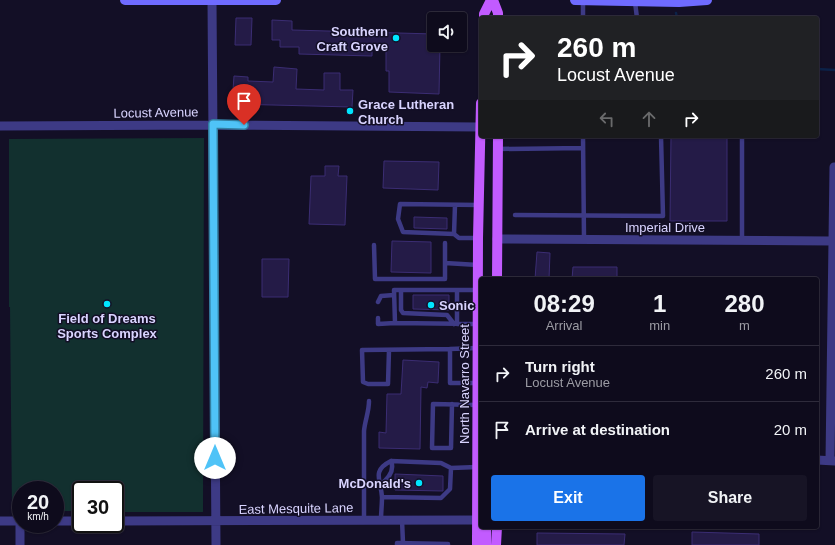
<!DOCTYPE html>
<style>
:root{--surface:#0e0b1c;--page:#171425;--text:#f1f3f6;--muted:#9b9ba3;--line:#2e2b3b;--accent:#1a73e8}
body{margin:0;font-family:Helvetica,sans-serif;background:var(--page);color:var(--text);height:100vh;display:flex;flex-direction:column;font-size:15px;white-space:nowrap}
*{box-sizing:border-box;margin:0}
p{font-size:13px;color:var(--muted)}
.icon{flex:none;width:22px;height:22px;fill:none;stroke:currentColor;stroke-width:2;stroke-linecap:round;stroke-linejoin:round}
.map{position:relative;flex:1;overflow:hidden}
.side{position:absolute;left:479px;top:277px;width:340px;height:252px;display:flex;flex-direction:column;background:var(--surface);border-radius:4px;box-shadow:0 1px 3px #0004,0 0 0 1px var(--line)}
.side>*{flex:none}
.hud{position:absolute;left:479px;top:16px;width:340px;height:122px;border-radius:4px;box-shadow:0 1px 3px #0004,0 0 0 1px var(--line);background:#202124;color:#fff;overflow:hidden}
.buttons{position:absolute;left:427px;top:12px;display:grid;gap:8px}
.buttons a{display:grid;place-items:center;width:40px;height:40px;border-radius:4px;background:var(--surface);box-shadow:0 1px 3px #0004,0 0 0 1px var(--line);font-size:20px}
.speed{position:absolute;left:12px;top:481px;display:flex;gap:8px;font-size:20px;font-weight:700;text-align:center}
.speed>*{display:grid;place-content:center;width:52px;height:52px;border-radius:50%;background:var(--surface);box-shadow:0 1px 3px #0004,0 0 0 1px var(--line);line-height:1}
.speed small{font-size:10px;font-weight:400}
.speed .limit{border:2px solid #111;border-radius:6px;background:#fff;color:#111}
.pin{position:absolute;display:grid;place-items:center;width:34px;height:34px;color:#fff;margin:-41px -17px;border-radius:50% 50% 50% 0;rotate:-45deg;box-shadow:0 0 4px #0007}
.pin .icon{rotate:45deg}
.me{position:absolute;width:44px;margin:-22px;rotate:0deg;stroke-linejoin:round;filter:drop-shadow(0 0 3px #0008)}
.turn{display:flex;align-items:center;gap:14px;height:84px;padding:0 12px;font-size:18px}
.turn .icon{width:52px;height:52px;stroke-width:2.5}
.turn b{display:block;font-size:28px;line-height:34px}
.lanes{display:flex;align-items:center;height:38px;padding:0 12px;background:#0003;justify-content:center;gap:20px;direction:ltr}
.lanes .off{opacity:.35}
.eta{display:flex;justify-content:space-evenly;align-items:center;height:68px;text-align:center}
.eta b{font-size:24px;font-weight:800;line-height:28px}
.button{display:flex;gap:8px;margin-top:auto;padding:8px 12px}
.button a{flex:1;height:46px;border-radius:4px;background:var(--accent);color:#fff;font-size:16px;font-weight:800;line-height:46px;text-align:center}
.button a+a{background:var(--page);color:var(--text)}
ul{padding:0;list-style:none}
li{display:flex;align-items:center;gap:12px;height:56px;padding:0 12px;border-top:1px solid var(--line)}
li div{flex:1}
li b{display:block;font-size:15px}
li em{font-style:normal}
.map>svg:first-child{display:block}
</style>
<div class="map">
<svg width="835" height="545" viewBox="0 0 835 545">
<rect width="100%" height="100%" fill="#130f26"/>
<path fill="#12302f" d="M204,138L203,512H115V490H81V511H55V490H21V511H12L10,307H9V139Z"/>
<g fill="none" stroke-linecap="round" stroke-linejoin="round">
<path stroke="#0c2248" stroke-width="2.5" d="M676,13L677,18
M817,69L835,70"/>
</g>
<path fill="#241b47" stroke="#3b2d73" d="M236,18H252L251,45H235Z
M272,20L292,21V30L434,34V45H440L439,94L389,92V71H386V49H372V56L299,54V47H280V40H272Z
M274,67L297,69L296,89L324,90V73H340V90H353L352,107L232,104L234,76L248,77V81L273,82Z
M671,136H727V221H670Z
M384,161L439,162L438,190L383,188Z
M325,166H339L338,176H347L345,225L309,224L311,176H325Z
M414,217L447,218V229L414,228Z
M392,241L431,242V273L391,272Z
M537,252L550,253L549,279H535Z
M262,259H289L288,297H262Z
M573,267H617V279H572Z
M413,295H449V310L413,309Z
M403,360L439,362L438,383L428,382L427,388L421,387L420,449L379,448V432L386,433L387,394H401Z
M395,474L443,476V491L395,490Z
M692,532L759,534V545H692Z
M537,533L625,534L624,545H537Z"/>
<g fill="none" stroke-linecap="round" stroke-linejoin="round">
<path stroke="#3d3a85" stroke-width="4.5" d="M583,0V18
M635,2L637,18
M583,136L584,239
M498,149L583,148
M455,205L454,234L403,232L398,219L400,204L479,205
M515,215L663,216L661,136
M454,234L459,238H477
M742,240V136
M445,243V263L478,265
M374,245L375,279H445V263
M401,290V310L403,313L447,315L454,324
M378,302L381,296L394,295
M378,318V324L395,323
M457,324V290
M477,324L395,323L394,290H478
M389,350L388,384H368L363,382L362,350L450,349
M477,383H450V349L477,348
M452,404L451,448H432L433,404L477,405
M380,485C388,479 395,471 391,461
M382,497L441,498L450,489L451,468
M364,520V431C365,420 369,412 369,401
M381,520C381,512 382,505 382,497C381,480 371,471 391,461L441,463L451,468L477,467
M402,520L403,543
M397,545V543L448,544V545"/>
<path stroke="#3d3a85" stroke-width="9" d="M212,1L216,545
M0,126L213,125L480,127
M497,239L833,241
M817,460L835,461
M830,460L834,167
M0,521H21
M55,521H81
M115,521L477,520
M20,545V521"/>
<path stroke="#6f6bff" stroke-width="10" d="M125,0H276
M575,0L679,2L707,0"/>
<path stroke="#c25bff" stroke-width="10" d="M493,0L498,13V18
M484,18V14L491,0
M497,279L498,136
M486,527V545
M477,545L478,238L481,103
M496,545L497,527"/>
</g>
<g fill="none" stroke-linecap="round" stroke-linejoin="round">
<g stroke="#337fa1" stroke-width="10">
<path id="route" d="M215,458L213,124L244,125"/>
</g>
<use href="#route" stroke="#4fc3f7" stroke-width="7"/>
</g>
<g fill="#00e5ff" stroke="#130f26" stroke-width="1.5">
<circle cx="396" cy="38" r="4"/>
<circle cx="350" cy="111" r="4"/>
<circle cx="107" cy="304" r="4"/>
<circle cx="431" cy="305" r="4"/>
<circle cx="419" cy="483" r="4"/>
</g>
<g text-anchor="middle" stroke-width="3" stroke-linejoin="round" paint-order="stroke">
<g font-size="13" font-weight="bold" fill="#d9d4ff" stroke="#130f26" text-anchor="end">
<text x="388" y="36">Southern<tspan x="388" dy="15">Craft Grove</tspan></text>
<text x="358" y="109" text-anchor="start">Grace Lutheran<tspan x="358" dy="15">Church</tspan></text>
<text x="439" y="310" text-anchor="start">Sonic</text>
<text x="107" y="323" text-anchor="middle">Field of Dreams<tspan x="107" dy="15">Sports Complex</tspan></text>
<text x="411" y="488">McDonald's</text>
</g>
<g font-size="13" fill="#d9d4ff" stroke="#130f26">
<text transform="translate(156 112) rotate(-1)" y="5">Locust Avenue</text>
<text x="665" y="232">Imperial Drive</text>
<text transform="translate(464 384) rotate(-90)" y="5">North Navarro Street</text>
<text transform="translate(296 508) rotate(-1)" y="5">East Mesquite Lane</text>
</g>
</g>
</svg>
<div class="buttons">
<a><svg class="icon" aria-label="sound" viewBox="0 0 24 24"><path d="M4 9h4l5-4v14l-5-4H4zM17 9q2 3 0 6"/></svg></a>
</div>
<div class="speed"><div>20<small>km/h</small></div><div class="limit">30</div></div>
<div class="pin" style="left:244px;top:125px;background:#d93025"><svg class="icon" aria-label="arrive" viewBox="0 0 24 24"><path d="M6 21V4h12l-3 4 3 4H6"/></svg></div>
<svg class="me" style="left:215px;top:458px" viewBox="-20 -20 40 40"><circle r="19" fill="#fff"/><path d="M0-13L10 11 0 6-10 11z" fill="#4fc3f7"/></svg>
<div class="hud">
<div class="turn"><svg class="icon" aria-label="right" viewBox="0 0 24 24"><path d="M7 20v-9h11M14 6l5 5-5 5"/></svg><div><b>260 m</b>Locust Avenue</div></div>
<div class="lanes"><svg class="icon off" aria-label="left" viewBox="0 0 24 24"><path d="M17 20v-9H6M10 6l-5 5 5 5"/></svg><svg class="icon off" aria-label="ahead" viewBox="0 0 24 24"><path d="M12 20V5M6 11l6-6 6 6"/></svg><svg class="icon" aria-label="right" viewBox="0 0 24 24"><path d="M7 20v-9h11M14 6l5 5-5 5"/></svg></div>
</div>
<section class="side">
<div class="eta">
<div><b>08:29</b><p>Arrival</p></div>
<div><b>1</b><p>min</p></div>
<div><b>280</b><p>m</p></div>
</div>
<ul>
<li><svg class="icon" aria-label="right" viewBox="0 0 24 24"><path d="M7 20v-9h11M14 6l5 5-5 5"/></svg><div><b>Turn right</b><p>Locust Avenue</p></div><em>260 m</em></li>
<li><svg class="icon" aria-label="arrive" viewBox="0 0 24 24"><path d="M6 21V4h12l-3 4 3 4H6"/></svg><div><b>Arrive at destination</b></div><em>20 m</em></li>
</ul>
<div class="button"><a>Exit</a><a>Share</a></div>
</section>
</div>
